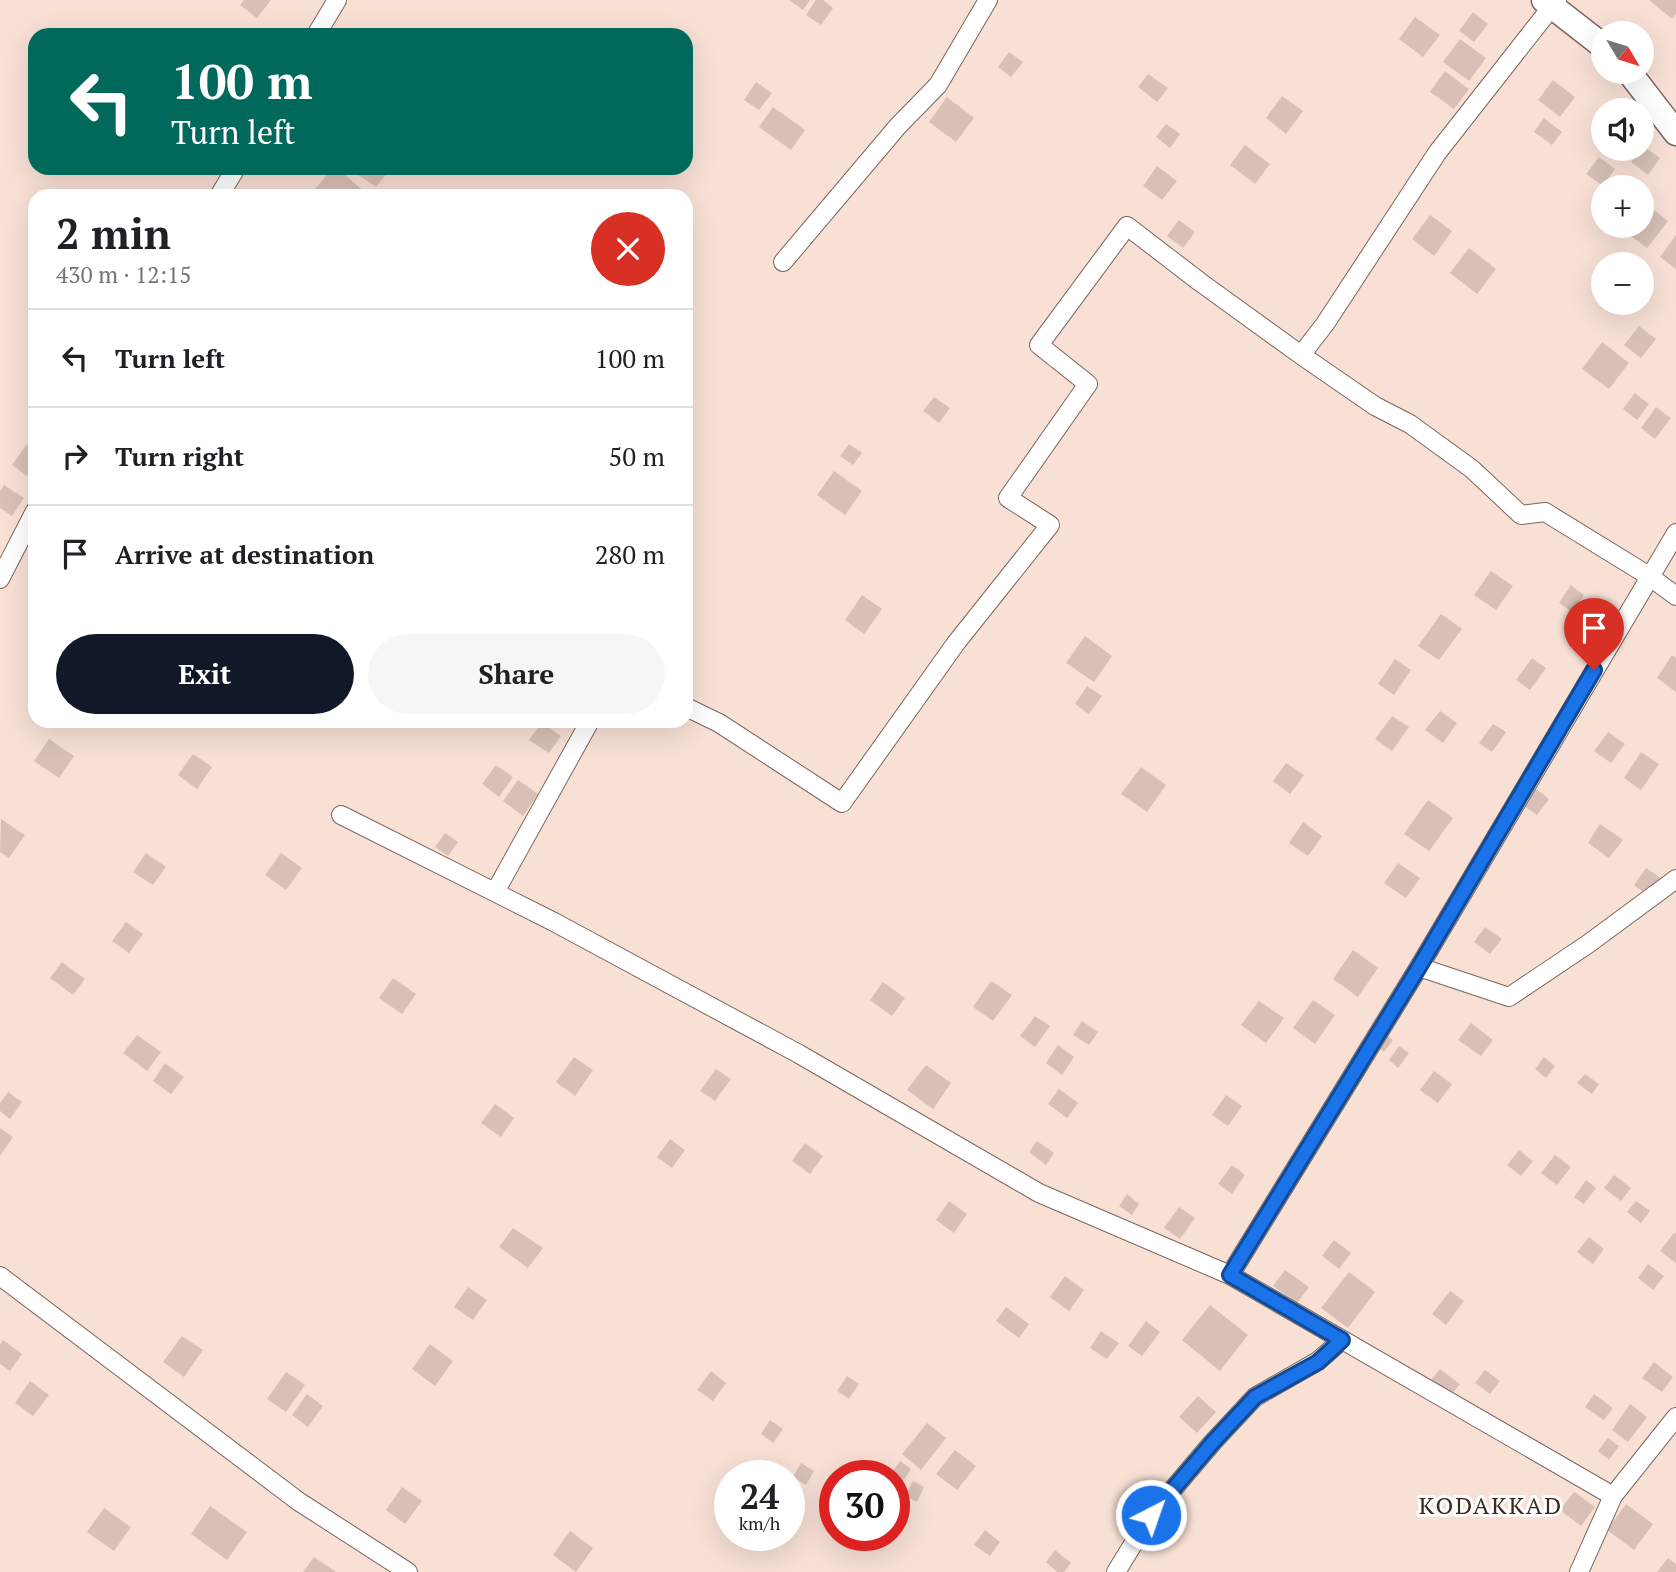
<!DOCTYPE html>
<meta charset="utf-8">
<style>
:root{--surface:#fff;--page:#f6f6f6;--text:#202124;--muted:#757577;--line:#e0e0e0;--accent:#111827}
body{margin:0;font-family:"PT Serif",serif;background:var(--page);color:var(--text);height:100vh;display:flex;flex-direction:column;font-size:26px;white-space:nowrap}
*{box-sizing:border-box;margin:0}
p{font-size:23px;color:var(--muted)}
.icon{flex:none;width:38px;height:38px;fill:none;stroke:currentColor;stroke-width:2;stroke-linecap:round;stroke-linejoin:round}
.map{position:relative;flex:1;overflow:hidden}
.panel{position:absolute;left:28px;top:189px;width:665px;height:539px;display:flex;flex-direction:column;background:var(--surface);border-radius:21px;box-shadow:0 7px 28px #0002}
.panel>*{flex:none}
.guide{position:absolute;left:28px;top:28px;width:665px;height:147px;border-radius:21px;box-shadow:0 7px 28px #0002;background:#00695c;color:#fff;overflow:hidden}
.needle{width:46px;rotate:128deg}
.controls{position:absolute;left:1591px;top:21px;display:grid;gap:14px}
.controls a{display:grid;place-items:center;width:63px;height:63px;border-radius:50%;background:var(--surface);box-shadow:0 7px 28px #0002;font-size:35px}
.speed{position:absolute;left:714px;top:1460px;display:flex;gap:14px;font-size:35px;font-weight:700;text-align:center}
.speed>*{display:grid;place-content:center;width:91px;height:91px;border-radius:50%;background:var(--surface);box-shadow:0 7px 28px #0002;line-height:1}
.speed small{font-size:18px;font-weight:400}
.speed .limit{border:10px solid #d22;background:#fff;color:#111}
.pin{position:absolute;display:grid;place-items:center;width:60px;height:60px;color:#fff;margin:-72px -30px;border-radius:50% 50% 50% 0;rotate:-45deg;box-shadow:0 0 7px #0007}
.pin .icon{rotate:45deg}
.me{position:absolute;width:77px;margin:-38px;rotate:41deg;stroke-linejoin:round;filter:drop-shadow(0 0 5px #0008)}
.turn{display:flex;align-items:center;gap:24px;height:147px;padding:0 28px;font-size:32px}
.turn .icon{width:91px;height:91px;stroke-width:2.5}
.turn b{display:block;font-size:49px;line-height:60px}
.round{display:grid;place-items:center;flex:none;width:74px;height:74px;border-radius:37px;background:var(--page)}
.overview{display:flex;align-items:center;justify-content:space-between;height:119px;padding:0 28px}
h1{font-size:42px;font-weight:600;line-height:52px}
.button{display:flex;gap:14px;margin-top:auto;padding:14px 28px}
.button a{flex:1;height:80px;border-radius:42px;background:var(--accent);color:#fff;font-size:28px;font-weight:600;line-height:80px;text-align:center}
.button a+a{background:var(--page);color:var(--text)}
ul{padding:0;list-style:none}
li{display:flex;align-items:center;gap:21px;height:98px;padding:0 28px;border-top:2px solid var(--line)}
li div{flex:1}
li b{display:block;font-size:26px}
li em{font-style:normal}
.map>svg:first-child{display:block}
</style>
<div class="map">
<svg width="1676" height="1572" viewBox="0 0 1676 1572">
<rect width="100%" height="100%" fill="#f8e0d5"/>
<path fill="#d8c0b6" d="M244,0H271L257,18L240,5Z
M789,0H810L803,10Z
M816,0H823L833,8L821,25L806,15Z
M1649,0H1676V14L1672,19Z
M1473,12L1488,24L1474,42L1459,31Z
M1415,17L1440,35L1423,57L1399,39Z
M1460,39L1486,58L1469,81L1443,62Z
M1009,52L1023,62L1011,77L998,67Z
M1445,71L1469,89L1454,109L1430,92Z
M1148,74L1168,88L1157,102L1138,87Z
M1553,80L1575,97L1560,117L1538,100Z
M756,82L772,93L759,110L744,100Z
M1282,96L1303,111L1286,134L1266,118Z
M947,97L974,118L956,142L929,122Z
M1627,100L1640,110H1619Z
M773,107L805,130L791,150L759,127Z
M1544,118L1562,132L1552,145L1534,132Z
M1166,124L1180,134L1170,148L1156,137Z
M1245,145L1270,164L1255,184L1230,165Z
M1643,146L1660,158L1648,175L1631,162Z
M1599,157L1615,169L1603,186L1586,174Z
M1157,166L1177,181L1162,200L1143,186Z
M333,168H337L366,193L363,196H312L310,195Z
M361,168H391L376,187L357,174Z
M1642,201L1668,221L1647,248L1621,229L1623,226H1642Z
M1430,215L1452,231L1434,256L1412,239Z
M1179,220L1195,232L1183,248L1167,236Z
M1676,235V269L1660,257Z
M1469,248L1496,269L1477,294L1450,273Z
M1639,326L1656,339L1641,358L1624,345Z
M1602,342L1629,363L1609,389L1582,369Z
M1635,393L1649,404L1637,420L1623,409Z
M934,397L950,408L939,423L923,411Z
M1656,407L1671,418L1655,439L1641,428Z
M27,444L35,450V466L28,477L12,465Z
M849,444L862,453L853,465L840,456Z
M834,471L862,491L845,515L817,495Z
M4,485L24,498L12,516L0,508V491Z
M1491,571L1513,586L1496,610L1474,595Z
M1571,585L1584,595L1572,612L1559,603Z
M862,595L882,609L864,634L845,620Z
M1441,614L1462,629L1439,660L1418,646Z
M1085,636L1112,656L1094,682L1066,663Z
M1672,655L1676,658V692L1657,678Z
M1532,658L1546,668L1530,690L1516,680Z
M1395,659L1411,670L1394,695L1378,684Z
M1087,686L1102,696L1089,714L1075,704Z
M1440,711L1457,723L1443,743L1425,730Z
M1392,716L1409,727L1392,751L1375,739Z
M542,722L561,736L549,753L529,740Z
M1493,724L1506,732L1492,752L1479,743Z
M1608,732L1625,744L1611,763L1594,751Z
M49,739L74,756L59,778L34,761Z
M1641,752L1659,764L1641,790L1624,778Z
M193,754L212,767L197,789L178,775Z
M1286,763L1304,775L1290,794L1273,781Z
M496,765L513,777L499,797L482,784Z
M1141,767L1166,785L1147,812L1121,794Z
M518,780L538,794L523,816L503,801Z
M1536,789L1549,799L1537,815L1524,806Z
M1428,800L1453,818L1429,851L1404,834Z
M1,819L25,835L9,858L0,852Z
M1303,822L1322,836L1308,856L1289,843Z
M1600,824L1623,840L1609,858L1588,843Z
M445,833L458,842L448,856L435,847Z
M146,853L166,867L153,885L133,872Z
M281,853L302,868L286,890L265,875Z
M1398,863L1420,878L1406,898L1384,883Z
M1646,868L1662,879L1649,896L1634,885Z
M126,922L143,934L129,953L112,941Z
M1485,927L1502,939L1490,954L1474,942Z
M1353,950L1378,968L1358,997L1333,979Z
M62,962L85,979L73,995L50,978Z
M393,978L416,994L402,1014L379,998Z
M991,981L1012,995L993,1021L973,1007Z
M883,982L905,998L892,1016L870,1000Z
M1313,1000L1335,1015L1315,1044L1293,1028Z
M1259,1001L1284,1018L1266,1043L1241,1025Z
M1035,1016L1050,1026L1035,1047L1020,1036Z
M1082,1021L1098,1032L1089,1045L1073,1035Z
M1471,1023L1493,1040L1481,1056L1458,1040Z
M1385,1034L1393,1040L1384,1052L1376,1046Z
M137,1035L161,1052L147,1071L123,1053Z
M1058,1045L1074,1057L1062,1075L1046,1063Z
M1399,1046L1409,1053L1398,1068L1389,1060Z
M574,1057L593,1070L575,1096L556,1082Z
M1544,1057L1555,1066L1546,1078L1535,1069Z
M165,1063L184,1077L171,1094L153,1081Z
M926,1065L951,1083L933,1109L907,1090Z
M716,1069L731,1079L715,1101L700,1091Z
M1434,1071L1452,1084L1438,1103L1420,1090Z
M1585,1074L1599,1084L1592,1094L1577,1083Z
M1059,1089L1078,1103L1067,1118L1048,1104Z
M8,1092L22,1102L10,1119L0,1111V1103Z
M1226,1095L1242,1106L1228,1126L1212,1115Z
M495,1104L514,1118L501,1137L481,1123Z
M0,1128L13,1137L0,1156Z
M670,1139L685,1150L672,1168L657,1157Z
M1037,1141L1054,1153L1046,1165L1029,1152Z
M805,1143L823,1156L810,1174L792,1161Z
M1519,1150L1533,1161L1521,1176L1507,1165Z
M1555,1155L1571,1167L1557,1185L1541,1173Z
M1232,1165L1245,1175L1232,1194L1218,1184Z
M1614,1175L1631,1188L1621,1201L1604,1188Z
M1586,1180L1596,1188L1584,1204L1574,1197Z
M1127,1194L1139,1204L1132,1215L1119,1206Z
M949,1201L967,1214L954,1233L936,1220Z
M1636,1201L1650,1211L1641,1223L1627,1212Z
M1179,1207L1195,1218L1180,1239L1164,1228Z
M513,1228L543,1248L528,1268L499,1247Z
M1674,1233L1676,1234V1263L1660,1251Z
M1589,1237L1604,1249L1593,1264L1577,1252Z
M1334,1240L1351,1253L1339,1269L1322,1256Z
M1648,1264L1664,1276L1653,1290L1638,1278Z
M1285,1270L1309,1287L1297,1303L1273,1286Z
M1349,1272L1375,1292L1348,1328L1321,1308Z
M1065,1276L1084,1290L1069,1311L1050,1297Z
M468,1287L487,1300L473,1320L454,1307Z
M1450,1291L1464,1301L1446,1325L1432,1314Z
M1210,1305L1248,1335L1220,1371L1182,1340Z
M1006,1307L1029,1324L1019,1338L996,1321Z
M1146,1321L1160,1332L1142,1356L1128,1346Z
M1101,1331L1119,1343L1107,1359L1090,1348Z
M182,1336L203,1350L184,1377L163,1362Z
M3,1340L22,1354L10,1371L0,1364V1345Z
M430,1344L453,1361L435,1386L412,1369Z
M1654,1362L1673,1377L1662,1392L1642,1378Z
M1440,1369L1460,1384L1451,1395L1431,1380Z
M1485,1370L1500,1381L1490,1394L1475,1383Z
M711,1371L726,1383L713,1401L697,1390Z
M286,1372L305,1385L286,1412L267,1399Z
M847,1376L859,1384L849,1399L837,1391Z
M30,1381L49,1395L33,1416L15,1403Z
M307,1394L323,1406L308,1427L292,1415Z
M1594,1394L1613,1408L1604,1420L1585,1407Z
M1198,1396L1216,1412L1197,1433L1179,1417Z
M1630,1404L1647,1417L1628,1442L1612,1430Z
M770,1420L783,1429L773,1443L761,1434Z
M927,1423L946,1438L921,1470L902,1454Z
M1608,1438L1619,1446L1609,1460L1598,1451Z
M955,1450L976,1466L957,1490L936,1474Z
M900,1461L911,1469L901,1484L894,1479V1475H890Z
M801,1463L814,1471L806,1485L793,1477Z
M913,1481L924,1487L917,1502L905,1496Z
M402,1487L422,1501L405,1524L386,1510Z
M1574,1492L1595,1507L1581,1526L1560,1510Z
M1626,1504L1653,1524L1634,1550L1607,1530Z
M210,1506L247,1532L227,1560L191,1534Z
M104,1508L131,1527L114,1551L87,1532Z
M985,1530L1000,1542L990,1556L974,1545Z
M570,1531L593,1548L576,1572L553,1555Z
M1055,1550L1071,1563L1064,1572H1057L1046,1562Z
M314,1557L336,1572H303Z
M1668,1558L1676,1564V1572H1657Z"/>
<g fill="none" stroke-linecap="round" stroke-linejoin="round">
<g stroke="#7b665d" stroke-width="20">
<path id="street" d="M1557,0L1437,153L1325,324L1301,355L1375,406L1410,424L1472,469L1521,515L1545,512L1649,576L1676,596
M316,35L337,0
M219,196L236,168
M783,262L898,126L938,85L988,0
M0,579L35,511
M686,707L719,723L842,803L956,643L1050,525L1008,498L1088,384L1039,345L1127,226L1200,282L1301,355
M341,815L554,922L799,1054L1039,1193L1230,1275
M495,892L590,721
M1419,967L1509,997L1588,944L1676,879
M0,1276L298,1501L408,1572
M1613,1496L1676,1417
M1116,1572L1151,1515L1213,1442L1255,1397L1318,1361L1342,1340
M1579,1572L1613,1496L1230,1275L1419,967L1676,533"/>
</g>
<g stroke="#7b665d" stroke-width="27">
<path id="secondary" d="M1544,0L1603,46
M1629,72L1676,133"/>
</g>
<use href="#street" stroke="#fff" stroke-width="18"/>
<use href="#secondary" stroke="#fff" stroke-width="24"/>
</g>
<g fill="none" stroke-linecap="round" stroke-linejoin="round">
<g stroke="#114b97" stroke-width="18">
<path id="route" d="M1151,1515L1213,1442L1255,1397L1318,1362L1342,1340L1230,1275L1419,967L1594,670"/>
</g>
<use href="#route" stroke="#1a73e8" stroke-width="12"/>
</g>
<g text-anchor="middle" stroke-width="6" stroke-linejoin="round" paint-order="stroke">
<g font-size="24" letter-spacing="2" fill="#3b2920" stroke="#fff">
<text x="1491" y="1514">KODAKKAD</text>
</g>
</g>
</svg>
<div class="controls">
<a><svg class="needle" viewBox="-14 -14 28 28"><path d="M0-13l5 13h-10z" fill="#e53935"/><path d="M0 13l5-13h-10z" fill="#757577"/></svg></a>
<a><svg class="icon" aria-label="sound" viewBox="0 0 24 24"><path d="M4 9h4l5-4v14l-5-4H4zM17 9q2 3 0 6"/></svg></a>
<a>+</a>
<a>−</a>
</div>
<div class="speed"><div>24<small>km/h</small></div><div class="limit">30</div></div>
<div class="pin" style="left:1594px;top:670px;background:#d93025"><svg class="icon" aria-label="arrive" viewBox="0 0 24 24"><path d="M6 21V4h12l-3 4 3 4H6"/></svg></div>
<svg class="me" style="left:1151px;top:1515px" viewBox="-20 -20 40 40"><circle r="17" fill="#1a73e8" stroke="#fff" stroke-width="3"/><path d="M0-11L8 9 0 5-8 9z" fill="#fff"/></svg>
<div class="guide">
<div class="turn"><svg class="icon" aria-label="left" viewBox="0 0 24 24"><path d="M17 20v-9H6M10 6l-5 5 5 5"/></svg><div><b>100 m</b>Turn left</div></div>
</div>
<section class="panel">
<div class="overview"><div><h1>2 min</h1><p>430 m · 12:15</p></div><a class="round" style="background:#d93025;color:#fff"><svg class="icon" aria-label="close" viewBox="0 0 24 24"><path d="M6 6l12 12M18 6L6 18"/></svg></a></div>
<ul>
<li><svg class="icon" aria-label="left" viewBox="0 0 24 24"><path d="M17 20v-9H6M10 6l-5 5 5 5"/></svg><div><b>Turn left</b></div><em>100 m</em></li>
<li><svg class="icon" aria-label="right" viewBox="0 0 24 24"><path d="M7 20v-9h11M14 6l5 5-5 5"/></svg><div><b>Turn right</b></div><em>50 m</em></li>
<li><svg class="icon" aria-label="arrive" viewBox="0 0 24 24"><path d="M6 21V4h12l-3 4 3 4H6"/></svg><div><b>Arrive at destination</b></div><em>280 m</em></li>
</ul>
<div class="button"><a>Exit</a><a>Share</a></div>
</section>
</div>
